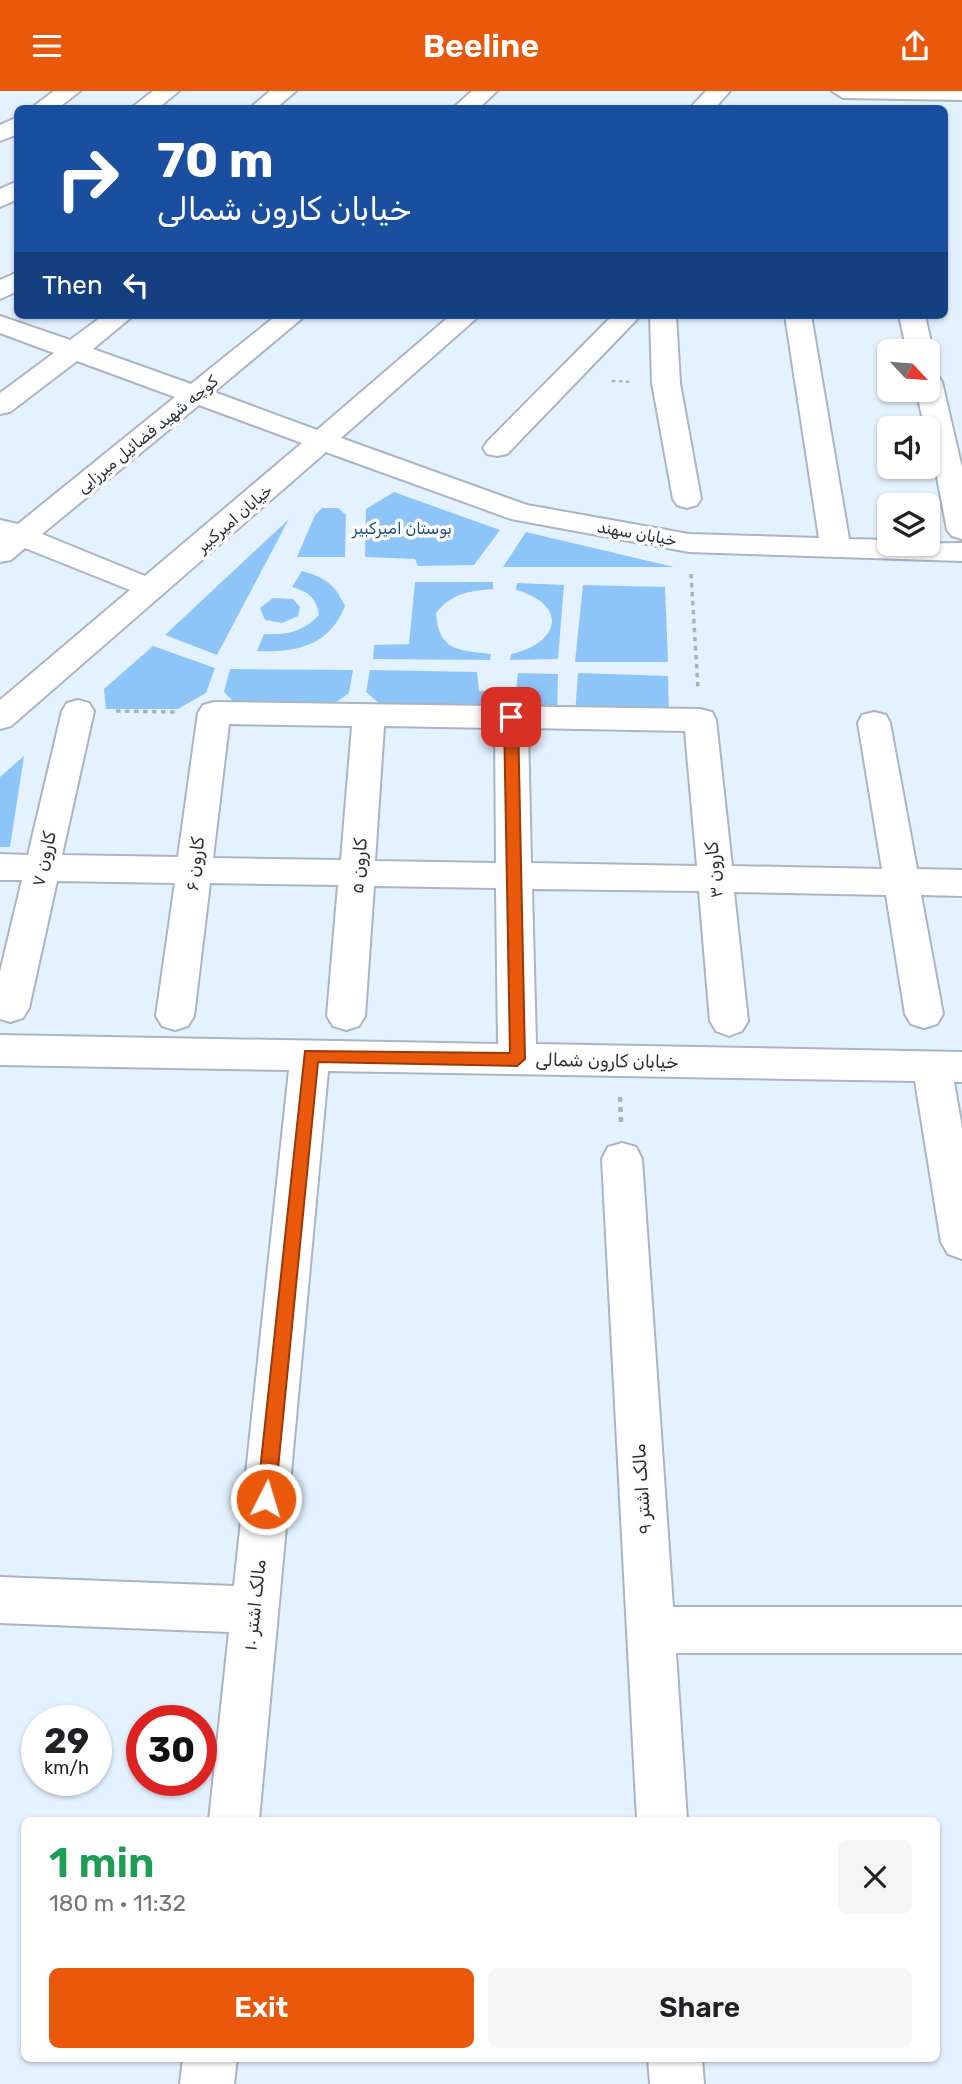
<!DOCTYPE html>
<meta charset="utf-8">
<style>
:root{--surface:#fff;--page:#f6f6f6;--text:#202124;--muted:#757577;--accent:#ea580c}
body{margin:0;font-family:Rubik,"Noto Sans Arabic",sans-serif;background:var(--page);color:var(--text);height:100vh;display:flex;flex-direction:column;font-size:26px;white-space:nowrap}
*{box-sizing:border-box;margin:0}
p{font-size:23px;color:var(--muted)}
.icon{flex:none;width:38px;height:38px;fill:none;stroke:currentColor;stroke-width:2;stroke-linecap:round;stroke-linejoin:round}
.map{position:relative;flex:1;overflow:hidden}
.drawer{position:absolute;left:21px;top:1726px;width:919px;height:245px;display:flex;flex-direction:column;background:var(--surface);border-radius:10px;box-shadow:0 2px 5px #0004}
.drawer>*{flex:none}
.guide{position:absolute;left:14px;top:14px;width:934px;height:214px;border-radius:10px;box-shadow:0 2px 5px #0004;background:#1a4fa0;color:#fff;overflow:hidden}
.needle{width:46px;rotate:116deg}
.buttons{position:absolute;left:877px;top:248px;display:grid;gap:14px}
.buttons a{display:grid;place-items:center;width:63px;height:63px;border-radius:10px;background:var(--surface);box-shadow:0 2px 5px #0004;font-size:35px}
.speed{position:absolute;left:21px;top:1614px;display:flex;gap:14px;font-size:35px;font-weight:700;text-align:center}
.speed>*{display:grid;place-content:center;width:91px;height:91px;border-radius:50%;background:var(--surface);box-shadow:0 2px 5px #0004;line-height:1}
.speed small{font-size:18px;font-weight:400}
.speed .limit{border:10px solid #d22;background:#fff;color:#111}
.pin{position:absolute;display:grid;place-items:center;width:60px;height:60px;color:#fff;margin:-30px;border-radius:14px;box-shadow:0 4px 10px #0006}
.me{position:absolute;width:77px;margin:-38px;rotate:5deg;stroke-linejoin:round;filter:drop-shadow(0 0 5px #0008)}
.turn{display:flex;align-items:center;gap:24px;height:147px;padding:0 28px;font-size:32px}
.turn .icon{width:91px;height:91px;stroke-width:2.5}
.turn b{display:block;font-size:49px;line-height:60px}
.then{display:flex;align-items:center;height:66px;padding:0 28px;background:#0003;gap:14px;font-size:26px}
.round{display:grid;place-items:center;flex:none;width:74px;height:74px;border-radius:10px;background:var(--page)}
.headline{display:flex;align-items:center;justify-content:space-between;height:119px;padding:0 28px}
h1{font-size:42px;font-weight:600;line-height:52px;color:#1e9e55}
.button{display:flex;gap:14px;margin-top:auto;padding:14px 28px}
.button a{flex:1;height:80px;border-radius:10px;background:var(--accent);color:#fff;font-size:28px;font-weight:600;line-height:80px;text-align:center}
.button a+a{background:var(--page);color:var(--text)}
header{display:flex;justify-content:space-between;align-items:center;height:91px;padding:0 28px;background:var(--accent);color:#fff;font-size:32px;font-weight:600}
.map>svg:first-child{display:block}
</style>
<header><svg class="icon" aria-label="menu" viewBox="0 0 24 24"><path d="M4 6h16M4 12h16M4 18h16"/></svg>Beeline<svg class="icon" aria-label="share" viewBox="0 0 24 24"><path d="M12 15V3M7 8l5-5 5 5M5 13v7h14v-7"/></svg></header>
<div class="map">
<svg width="962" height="1993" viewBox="0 0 962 1993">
<rect width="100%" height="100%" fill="#e4f2ff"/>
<path fill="#8ec5f9" d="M394,401L500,439L474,474L418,475L415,468L365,466L366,418Z
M322,417H338L346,424L345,466H297L315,424Z
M289,428L217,564L165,544Z
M526,441L674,476H503Z
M302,480C324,486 335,493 345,515C330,554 297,562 257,560L264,543C288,544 302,541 319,524C316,506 309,501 292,496Z
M415,491H493V498C469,500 452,502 436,522C439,560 457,559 491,563L490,569L373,568L374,554L409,553Z
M517,492L564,494L558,568L510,569L511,563C560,552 569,514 516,499Z
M583,494L665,496L668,571H575Z
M273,507L293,508L300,516L298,525L282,532L265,529L260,517Z
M153,555L215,577L206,602L178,618H106L104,598Z
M230,578L353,579L349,602L327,618L240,617L224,601Z
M370,579L477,581L479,600L516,599L518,582L558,583L557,623L387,619L366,601Z
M578,582L668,585L669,624L575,623Z
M24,665L10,756H0V686Z"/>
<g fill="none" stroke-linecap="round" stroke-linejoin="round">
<g stroke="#a9b5c2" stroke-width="4">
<path id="minor" d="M54,0H80L57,18H30Z
M153,0H179L157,18H130Z
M270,0H296L275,18H249Z
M472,0H497L478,18H452Z
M706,0H730L714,18H689Z
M832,0H962V9L843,7Z
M18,26V43L0,50V34Z
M18,90V108L0,116V98Z
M18,181V200L0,208V189Z
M104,224H134L93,258L191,293L277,224H306L214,301L317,339L451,224H480L341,347L527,414L689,443L819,447L785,224H811L849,448L889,449V453L962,452V470L689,461L511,428L326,361L11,635L0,638V609L130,499L25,457L11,469L0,471V429L18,433L175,306L77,270L10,321L0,323V302L54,262L0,242V225L70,249ZM199,314L302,352L145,485L42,443Z
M613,224H641L507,363L497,365L487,363L483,357L487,351Z
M650,224H676L680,292L701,408L697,414L687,417L677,414L673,408L652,292Z
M899,224H925L933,261L929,267L928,261H907Z
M928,283L938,285L942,291L962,377V448L952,445L947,439L928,338H925L916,299H928Z
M78,609L89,612L94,620L62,764L178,766L198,622L203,614L214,611L700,618L712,621L716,629L732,775L882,778L858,632L862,624L874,621L886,624L890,632L917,778L962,779V805L921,804L943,923L937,933L924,937L911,933L905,923L886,804L734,801L748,930L742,940L729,945L716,940L710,930L699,800L532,798L536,953L962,961V991H954L962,1037V1168L948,1163L941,1151L915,990L328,980L259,1729H209L229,1541L0,1532V1486L234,1495L289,979L0,974V944L498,953L496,797L374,795L365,925L359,935L346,939L333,935L327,925L338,794L210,792L194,925L188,935L175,939L162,935L156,925L175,792L57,790L29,917L23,927L10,931L0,928V881L22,789H0V763L28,764L62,620L67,612ZM229,633L352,635L341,769L213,767ZM384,635L495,637L496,772L375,770ZM528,637L685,640L697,775L531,772Z
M622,1052L636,1056L642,1068L673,1516H962V1562H676L687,1729H637L602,1068L608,1056Z
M183,1967H237L234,1993H180Z
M648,1967H702L704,1993H650Z"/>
</g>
<path stroke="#a7b2bc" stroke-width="2.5" stroke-dasharray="3.5 3.5" stroke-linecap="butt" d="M612,290L631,291"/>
<path stroke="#a7b2bc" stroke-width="3.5" stroke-dasharray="4.5 4.5" stroke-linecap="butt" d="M691,483L698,597
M116,620L177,621"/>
<path stroke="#a7b2bc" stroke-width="4.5" stroke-dasharray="5 5" stroke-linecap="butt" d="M620,1006L621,1032"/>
<use href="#minor" fill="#fff" fill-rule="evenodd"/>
</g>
<path fill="#ea580c" stroke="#983908" stroke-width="2" d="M511,622L518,626L525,968L517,975L318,971L275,1408L273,1414L266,1417L259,1414L257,1408L305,960L510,962L504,626Z"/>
<g text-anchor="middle" stroke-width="7" stroke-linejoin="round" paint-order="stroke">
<g font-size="16" fill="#2b3035" stroke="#fdfdfd">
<text transform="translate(147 343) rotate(-39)" y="6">کوچه شهید فضائیل میرزایی</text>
<text transform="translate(234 427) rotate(-41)" y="6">خیابان امیرکبیر</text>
<text transform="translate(637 442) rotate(10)" y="6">خیابان سهند</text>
</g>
<g font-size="16" fill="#164f7c" stroke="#fdfdfd">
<text x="402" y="443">بوستان امیرکبیر</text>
</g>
<g font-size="18" fill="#2b3035" stroke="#fdfdfd">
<text transform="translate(44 768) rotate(-77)" y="6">کارون ۷</text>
<text transform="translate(195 773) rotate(-83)" y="6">کارون ۶</text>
<text transform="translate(359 775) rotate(-86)" y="6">کارون ۵</text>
<text transform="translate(714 779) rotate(-95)" y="6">کارون ۳</text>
<text transform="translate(607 970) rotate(1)" y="6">خیابان کارون شمالی</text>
<text transform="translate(642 1398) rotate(-94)" y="6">مالک اشتر ۹</text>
<text transform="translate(255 1514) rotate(-84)" y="6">مالک اشتر ۱۰</text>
</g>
</g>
</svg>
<div class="buttons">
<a><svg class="needle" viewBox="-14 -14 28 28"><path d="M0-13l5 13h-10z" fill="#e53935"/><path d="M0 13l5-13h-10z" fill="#757577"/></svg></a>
<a><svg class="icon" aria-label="sound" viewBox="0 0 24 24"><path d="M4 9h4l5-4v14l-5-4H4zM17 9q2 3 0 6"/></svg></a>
<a><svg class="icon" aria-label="layers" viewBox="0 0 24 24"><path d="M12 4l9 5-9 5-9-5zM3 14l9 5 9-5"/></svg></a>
</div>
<div class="speed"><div>29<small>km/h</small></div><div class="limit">30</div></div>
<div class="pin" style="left:511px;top:626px;background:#d93025"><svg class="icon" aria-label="arrive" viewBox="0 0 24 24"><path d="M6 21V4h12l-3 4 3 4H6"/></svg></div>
<svg class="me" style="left:266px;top:1408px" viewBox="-20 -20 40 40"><circle r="17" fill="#ea580c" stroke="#fff" stroke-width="3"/><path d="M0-11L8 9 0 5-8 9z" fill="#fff"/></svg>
<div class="guide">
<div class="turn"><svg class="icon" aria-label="right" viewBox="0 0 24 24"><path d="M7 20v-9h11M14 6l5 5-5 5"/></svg><div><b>70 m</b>خیابان کارون شمالی</div></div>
<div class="then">Then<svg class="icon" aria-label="left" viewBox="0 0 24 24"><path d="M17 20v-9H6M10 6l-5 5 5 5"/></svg></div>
</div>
<section class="drawer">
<div class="headline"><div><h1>1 min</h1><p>180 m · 11:32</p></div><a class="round"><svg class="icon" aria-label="close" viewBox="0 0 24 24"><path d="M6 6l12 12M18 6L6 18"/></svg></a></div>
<div class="button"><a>Exit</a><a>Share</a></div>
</section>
</div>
